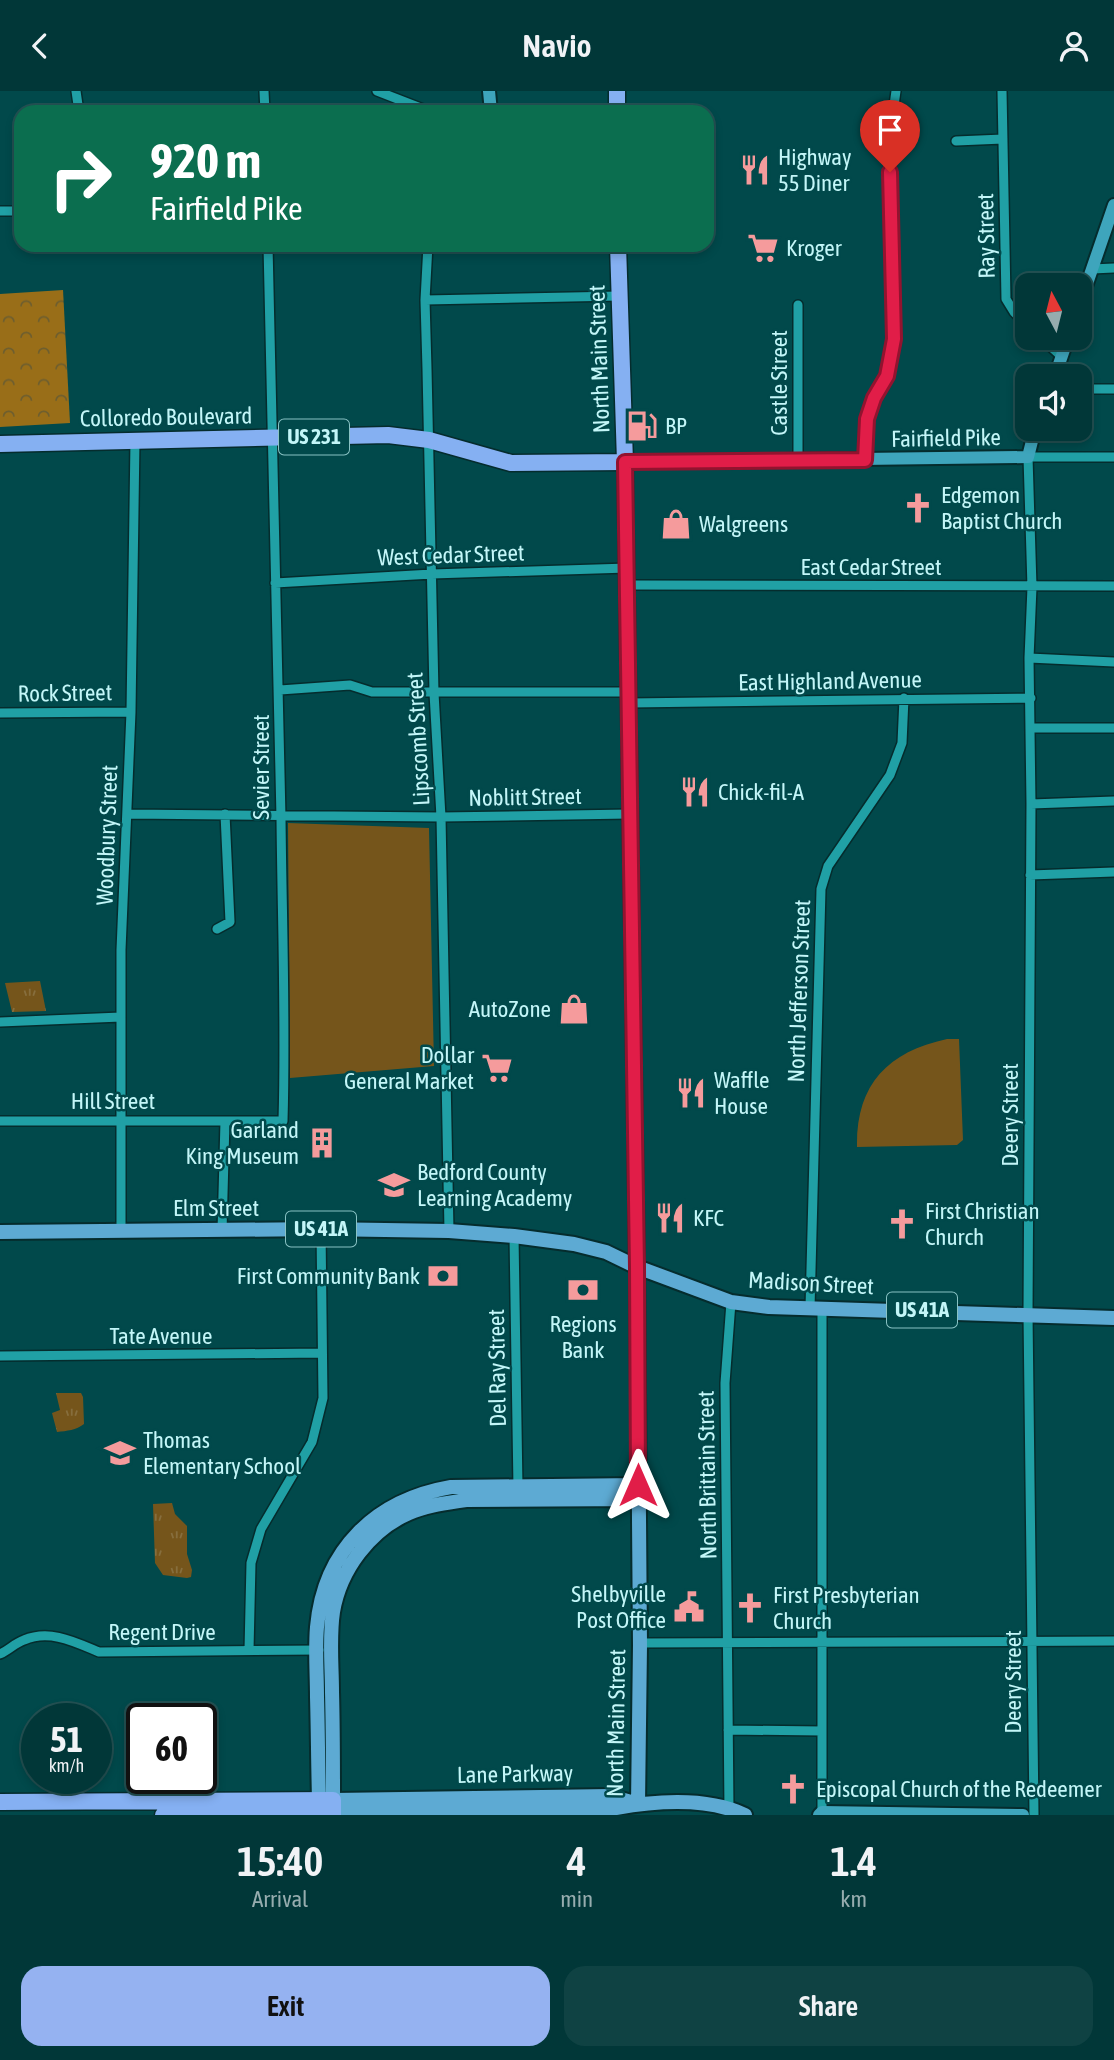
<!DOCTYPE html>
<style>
:root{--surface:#013738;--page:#0f4243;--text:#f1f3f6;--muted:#96acae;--line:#235153;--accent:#95b2f1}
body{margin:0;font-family:"Asap Condensed",sans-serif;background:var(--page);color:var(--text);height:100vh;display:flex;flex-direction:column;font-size:26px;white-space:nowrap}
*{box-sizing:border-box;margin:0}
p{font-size:23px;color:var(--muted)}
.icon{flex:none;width:38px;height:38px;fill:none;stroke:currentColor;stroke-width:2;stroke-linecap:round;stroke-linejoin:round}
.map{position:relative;height:1724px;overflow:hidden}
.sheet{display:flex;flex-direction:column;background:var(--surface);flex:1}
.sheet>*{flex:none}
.top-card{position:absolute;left:14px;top:14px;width:700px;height:147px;border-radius:21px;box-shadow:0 4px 10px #0003,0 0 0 2px var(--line);background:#0b6e4f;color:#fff;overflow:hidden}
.needle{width:46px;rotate:353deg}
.controls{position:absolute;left:1015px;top:182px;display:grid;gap:14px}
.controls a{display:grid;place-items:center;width:77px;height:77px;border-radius:14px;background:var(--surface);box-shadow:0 4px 10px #0003,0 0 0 2px var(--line);font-size:35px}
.speed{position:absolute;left:21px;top:1612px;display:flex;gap:14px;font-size:35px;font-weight:700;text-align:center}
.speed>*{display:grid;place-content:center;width:91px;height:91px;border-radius:50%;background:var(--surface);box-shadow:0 4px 10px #0003,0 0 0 2px var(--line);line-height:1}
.speed small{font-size:18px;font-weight:400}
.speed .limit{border:4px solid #111;border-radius:10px;background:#fff;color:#111}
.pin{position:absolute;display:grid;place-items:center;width:60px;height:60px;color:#fff;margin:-72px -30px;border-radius:50% 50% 50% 0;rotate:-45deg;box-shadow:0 0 7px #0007}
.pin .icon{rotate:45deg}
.me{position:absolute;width:77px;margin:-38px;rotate:0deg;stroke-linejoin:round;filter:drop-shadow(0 0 5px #0008)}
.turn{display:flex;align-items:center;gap:24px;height:147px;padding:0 21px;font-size:32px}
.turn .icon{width:91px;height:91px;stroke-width:2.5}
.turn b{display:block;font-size:49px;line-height:60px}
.eta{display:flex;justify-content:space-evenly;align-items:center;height:119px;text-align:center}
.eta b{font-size:42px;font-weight:600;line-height:49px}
.button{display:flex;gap:14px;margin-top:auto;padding:14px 21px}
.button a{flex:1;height:80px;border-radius:21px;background:var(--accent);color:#111;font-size:28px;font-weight:600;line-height:80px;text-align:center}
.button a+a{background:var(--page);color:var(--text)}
header{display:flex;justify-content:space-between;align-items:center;height:91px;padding:0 21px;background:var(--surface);font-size:32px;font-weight:600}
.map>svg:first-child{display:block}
</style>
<header><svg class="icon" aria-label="back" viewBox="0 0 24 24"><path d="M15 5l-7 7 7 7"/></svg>Navio<svg class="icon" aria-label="person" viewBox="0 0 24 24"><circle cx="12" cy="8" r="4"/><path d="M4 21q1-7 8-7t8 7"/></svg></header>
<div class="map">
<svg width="1114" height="1724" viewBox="0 0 1114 1724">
<defs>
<pattern id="forest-crowns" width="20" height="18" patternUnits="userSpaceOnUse" patternTransform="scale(1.75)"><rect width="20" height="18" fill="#996e18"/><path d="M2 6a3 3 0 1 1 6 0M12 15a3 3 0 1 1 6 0" fill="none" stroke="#6e5e2e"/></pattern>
<pattern id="park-tufts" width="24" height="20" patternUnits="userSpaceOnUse" patternTransform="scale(1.75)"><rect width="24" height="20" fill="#75551b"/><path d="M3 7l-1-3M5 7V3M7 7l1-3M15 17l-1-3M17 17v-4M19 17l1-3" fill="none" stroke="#876e3d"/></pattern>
</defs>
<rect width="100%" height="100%" fill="#01494b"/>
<path fill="#75551b" d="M288,732L429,737L434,975L290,987Z
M947,948H959L963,1049L957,1054L857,1056C856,994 887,961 947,948Z"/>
<path fill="url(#forest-crowns)" d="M63,199L70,332L0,336V203Z"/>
<path fill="url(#park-tufts)" d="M40,890L46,920L12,921L5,892Z
M56,1302H81L83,1306L84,1333C76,1339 67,1340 57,1341L52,1322L60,1319Z
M172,1412L175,1423L187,1435V1463L192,1479L191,1486L187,1487L163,1484L155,1472L153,1413Z"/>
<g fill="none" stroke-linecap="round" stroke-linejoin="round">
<g stroke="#052c2d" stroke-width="12">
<path id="street" d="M76,0L79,21
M264,0L265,21
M377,0L431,21
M1002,0L1006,208L1014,221L1027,234
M956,50L1003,48
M0,120H21
M428,154L425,209L427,278L434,602L441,726L449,1140
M1092,178L1114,177
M425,209L620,205
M798,214V369
M1041,247L1061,265
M1080,298H1114
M865,369L867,328L874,307L887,285L894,248L890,104L891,35L896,0
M275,492L432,483L628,477
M628,494L1114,495
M1029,567L1114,571
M280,599L350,594L372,601H629
M629,612L1031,607
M0,622L131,621
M1031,637H1114
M1031,713L1114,710
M128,723L441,726L629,723
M1030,784L1114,781
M217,838L230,831L225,723
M0,931L121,926
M0,1030H283C286,929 282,828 281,727C278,536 273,345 268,154
M121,1140V859L131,621L135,349
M222,1140L225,1030
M514,1145L518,1397
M810,1217L821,798L828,775L890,684L902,652L904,607
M822,1217V1721
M0,1265L322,1262
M640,1552L1114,1550
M249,1559L251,1472L261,1438L312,1351L323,1307L321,1138
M0,1563C9,1559 15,1552 24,1549C50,1538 75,1551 99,1561L319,1559
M728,1639L822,1640
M729,1720L725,1292L731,1211
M1034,1724L1028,1223L1031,713L1029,567L1032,496L1028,366H1114"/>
</g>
<g stroke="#052c2d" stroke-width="16">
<path id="secondary" d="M489,0L491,21
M1080,213L1114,114
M1055,285L1068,247
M625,371L1028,366L1035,338
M819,1724L822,1721L1023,1724"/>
</g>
<g stroke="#052c2d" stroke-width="18">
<path id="primary" d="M625,371L637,1176L640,1554L638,1713
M0,1141L321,1138L449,1140L514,1145L574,1153L606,1161L637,1176L731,1211L769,1216L1114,1227
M319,1708C318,1674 318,1640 317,1606C317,1583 315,1559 317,1536C324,1458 376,1409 451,1396L638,1394
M638,1713L610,1705L333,1709C333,1673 333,1637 332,1601C332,1575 329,1547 333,1521C340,1479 370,1439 409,1422C427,1414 447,1412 466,1409L638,1408
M333,1723L611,1718C653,1710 705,1705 745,1724"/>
</g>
<g stroke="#052c2d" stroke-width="19">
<path id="highway" d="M617,21V0
M0,353L388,344L429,349L511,372L625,371L618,154
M0,1711L333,1709V1724
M163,1724L333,1723"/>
</g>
<use href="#street" stroke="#20a0a5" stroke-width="9"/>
<use href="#secondary" stroke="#3ea5bc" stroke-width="12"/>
<use href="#primary" stroke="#5daad3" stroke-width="14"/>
<use href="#highway" stroke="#85b0f2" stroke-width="16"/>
</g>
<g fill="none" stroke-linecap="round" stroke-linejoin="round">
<g stroke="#92132f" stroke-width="18">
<path id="route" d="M638,1394L637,1176L625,371L865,369L867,328L874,307L887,285L894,248L890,81"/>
</g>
<use href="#route" stroke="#e11d48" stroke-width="12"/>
</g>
<defs>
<g id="restaurant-bare" transform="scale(2.415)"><path d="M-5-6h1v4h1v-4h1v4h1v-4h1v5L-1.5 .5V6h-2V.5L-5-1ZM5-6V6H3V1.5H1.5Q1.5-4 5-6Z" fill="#f59b9c" stroke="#01494b" stroke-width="2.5" paint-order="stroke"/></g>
<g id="supermarket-bare" transform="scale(2.415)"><path d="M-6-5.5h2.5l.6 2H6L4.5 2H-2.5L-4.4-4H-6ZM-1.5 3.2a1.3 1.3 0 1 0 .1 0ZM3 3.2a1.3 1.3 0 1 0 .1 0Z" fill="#f59b9c" stroke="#01494b" stroke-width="2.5" paint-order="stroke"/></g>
<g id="fuel-bare" transform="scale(2.415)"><path d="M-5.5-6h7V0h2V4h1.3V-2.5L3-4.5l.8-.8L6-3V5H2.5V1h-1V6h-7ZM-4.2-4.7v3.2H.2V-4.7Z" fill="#f59b9c" stroke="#01494b" stroke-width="2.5" paint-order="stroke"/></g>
<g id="church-bare" transform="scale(2.415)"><path d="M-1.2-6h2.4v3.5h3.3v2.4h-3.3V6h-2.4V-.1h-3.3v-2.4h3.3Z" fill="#f59b9c" stroke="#01494b" stroke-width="2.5" paint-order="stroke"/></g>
<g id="shop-bare" transform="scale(2.415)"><path d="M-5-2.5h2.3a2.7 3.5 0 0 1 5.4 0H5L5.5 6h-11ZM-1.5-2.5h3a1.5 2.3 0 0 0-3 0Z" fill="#f59b9c" stroke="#01494b" stroke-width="2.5" paint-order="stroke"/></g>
<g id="building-bare" transform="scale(2.415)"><path d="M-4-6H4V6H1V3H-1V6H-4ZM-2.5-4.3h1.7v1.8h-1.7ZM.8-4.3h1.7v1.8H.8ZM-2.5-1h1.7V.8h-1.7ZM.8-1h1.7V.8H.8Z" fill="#f59b9c" stroke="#01494b" stroke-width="2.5" paint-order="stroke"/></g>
<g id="school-bare" transform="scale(2.415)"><path d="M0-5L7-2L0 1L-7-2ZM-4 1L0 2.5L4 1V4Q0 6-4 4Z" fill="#f59b9c" stroke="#01494b" stroke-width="2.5" paint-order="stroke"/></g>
<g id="bank-bare" transform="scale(2.415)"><path d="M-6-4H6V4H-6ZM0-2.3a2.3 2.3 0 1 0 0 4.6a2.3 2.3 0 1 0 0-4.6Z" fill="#f59b9c" stroke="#01494b" stroke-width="2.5" paint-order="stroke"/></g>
<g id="civic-bare" transform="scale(2.415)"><path d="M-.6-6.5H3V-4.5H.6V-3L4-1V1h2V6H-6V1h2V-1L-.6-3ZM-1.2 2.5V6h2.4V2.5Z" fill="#f59b9c" stroke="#01494b" stroke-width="2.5" paint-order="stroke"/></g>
</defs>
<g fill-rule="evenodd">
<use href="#restaurant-bare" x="755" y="79"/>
<use href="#supermarket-bare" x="763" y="157"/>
<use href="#fuel-bare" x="642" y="335"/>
<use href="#church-bare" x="918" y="417"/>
<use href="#shop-bare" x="676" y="433"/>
<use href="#restaurant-bare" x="695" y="701"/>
<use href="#shop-bare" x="574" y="918"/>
<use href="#supermarket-bare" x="497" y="977"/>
<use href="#restaurant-bare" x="691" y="1002"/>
<use href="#building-bare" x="322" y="1052"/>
<use href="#school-bare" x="394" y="1094"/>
<use href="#restaurant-bare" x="670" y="1127"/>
<use href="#church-bare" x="902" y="1133"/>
<use href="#bank-bare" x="443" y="1185"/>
<use href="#bank-bare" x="583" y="1199"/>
<use href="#school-bare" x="120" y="1362"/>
<use href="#civic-bare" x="689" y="1516"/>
<use href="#church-bare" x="750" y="1517"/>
<use href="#church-bare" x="793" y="1698"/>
</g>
<g text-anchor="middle" stroke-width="5" stroke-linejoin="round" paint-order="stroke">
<g fill="#01494b" stroke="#89c2c4" stroke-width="2">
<rect x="279" y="328.5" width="70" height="35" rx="5"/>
<rect x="286" y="1120.5" width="70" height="35" rx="5"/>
<rect x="887" y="1201.5" width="70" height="35" rx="5"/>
</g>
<g font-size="21" font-weight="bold" fill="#c3f6f8">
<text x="314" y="353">US 231</text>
<text x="321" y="1145">US 41A</text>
<text x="922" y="1226">US 41A</text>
</g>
<g font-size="23" fill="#c3f6f8" stroke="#01494b" text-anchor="start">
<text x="778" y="74">Highway<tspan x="778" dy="26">55 Diner</tspan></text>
<text x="786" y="165">Kroger</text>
<text x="665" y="343">BP</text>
<text x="941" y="412">Edgemon<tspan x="941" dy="26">Baptist Church</tspan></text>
<text x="699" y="441">Walgreens</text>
<text x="718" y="709">Chick-fil-A</text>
<text x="551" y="926" text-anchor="end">AutoZone</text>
<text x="474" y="972" text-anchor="end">Dollar<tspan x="474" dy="26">General Market</tspan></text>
<text x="714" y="997">Waffle<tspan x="714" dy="26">House</tspan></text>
<text x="299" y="1047" text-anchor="end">Garland<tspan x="299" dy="26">King Museum</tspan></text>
<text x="417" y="1089">Bedford County<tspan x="417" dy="26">Learning Academy</tspan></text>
<text x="925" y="1128">First Christian<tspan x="925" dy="26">Church</tspan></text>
<text x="693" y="1135">KFC</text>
<text x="420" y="1193" text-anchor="end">First Community Bank</text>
<text x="583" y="1241" text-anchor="middle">Regions<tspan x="583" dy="26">Bank</tspan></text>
<text x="143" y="1357">Thomas<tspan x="143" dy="26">Elementary School</tspan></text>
<text x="666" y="1511" text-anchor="end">Shelbyville<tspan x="666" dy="26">Post Office</tspan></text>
<text x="773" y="1512">First Presbyterian<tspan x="773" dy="26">Church</tspan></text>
<text x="816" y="1706">Episcopal Church of the Redeemer</text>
</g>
<g font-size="23" fill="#c3f6f8" stroke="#01494b">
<text transform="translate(986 145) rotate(-91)" y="8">Ray Street</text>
<text transform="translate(599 268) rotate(-92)" y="8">North Main Street</text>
<text transform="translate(779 292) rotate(-90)" y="8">Castle Street</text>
<text transform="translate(166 326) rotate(-1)" y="8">Colloredo Boulevard</text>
<text transform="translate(946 347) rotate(-1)" y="8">Fairfield Pike</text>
<text transform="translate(451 464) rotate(-2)" y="8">West Cedar Street</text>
<text x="871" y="484">East Cedar Street</text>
<text transform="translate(830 590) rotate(-1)" y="8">East Highland Avenue</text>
<text transform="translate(65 602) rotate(-1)" y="8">Rock Street</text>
<text transform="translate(418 648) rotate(-93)" y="8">Lipscomb Street</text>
<text transform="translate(261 676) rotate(-90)" y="8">Sevier Street</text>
<text transform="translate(525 706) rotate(-1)" y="8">Noblitt Street</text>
<text transform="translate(107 744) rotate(-88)" y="8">Woodbury Street</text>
<text transform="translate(799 900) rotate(-88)" y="8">North Jefferson Street</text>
<text x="113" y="1018">Hill Street</text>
<text transform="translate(1010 1024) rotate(-90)" y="8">Deery Street</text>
<text x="216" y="1125">Elm Street</text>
<text transform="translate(811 1192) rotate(3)" y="8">Madison Street</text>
<text x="161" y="1253">Tate Avenue</text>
<text transform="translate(497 1277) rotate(-91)" y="8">Del Ray Street</text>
<text transform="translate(707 1384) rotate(-91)" y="8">North Brittain Street</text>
<text x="162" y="1549">Regent Drive</text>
<text transform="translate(1013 1591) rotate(-90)" y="8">Deery Street</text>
<text transform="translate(616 1632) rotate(-89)" y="8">North Main Street</text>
<text transform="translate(515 1683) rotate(-1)" y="8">Lane Parkway</text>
</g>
</g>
</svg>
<div class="controls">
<a><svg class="needle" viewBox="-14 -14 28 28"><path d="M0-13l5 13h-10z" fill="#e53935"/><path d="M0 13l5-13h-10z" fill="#96acae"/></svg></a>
<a><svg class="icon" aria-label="sound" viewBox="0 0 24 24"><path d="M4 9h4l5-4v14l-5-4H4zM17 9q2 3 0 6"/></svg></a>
</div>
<div class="speed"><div>51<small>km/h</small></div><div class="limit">60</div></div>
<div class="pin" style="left:890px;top:81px;background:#d93025"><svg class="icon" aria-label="arrive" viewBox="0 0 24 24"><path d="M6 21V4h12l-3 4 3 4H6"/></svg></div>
<svg class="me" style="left:638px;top:1394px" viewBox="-20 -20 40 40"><path d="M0-17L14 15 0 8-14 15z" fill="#e11d48" stroke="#fff" stroke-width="4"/></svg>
<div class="top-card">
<div class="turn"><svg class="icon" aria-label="right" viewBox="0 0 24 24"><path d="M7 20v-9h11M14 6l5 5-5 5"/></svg><div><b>920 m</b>Fairfield Pike</div></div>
</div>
</div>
<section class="sheet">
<div class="eta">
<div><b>15:40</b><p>Arrival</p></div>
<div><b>4</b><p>min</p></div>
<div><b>1.4</b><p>km</p></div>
</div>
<div class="button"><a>Exit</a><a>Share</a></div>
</section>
